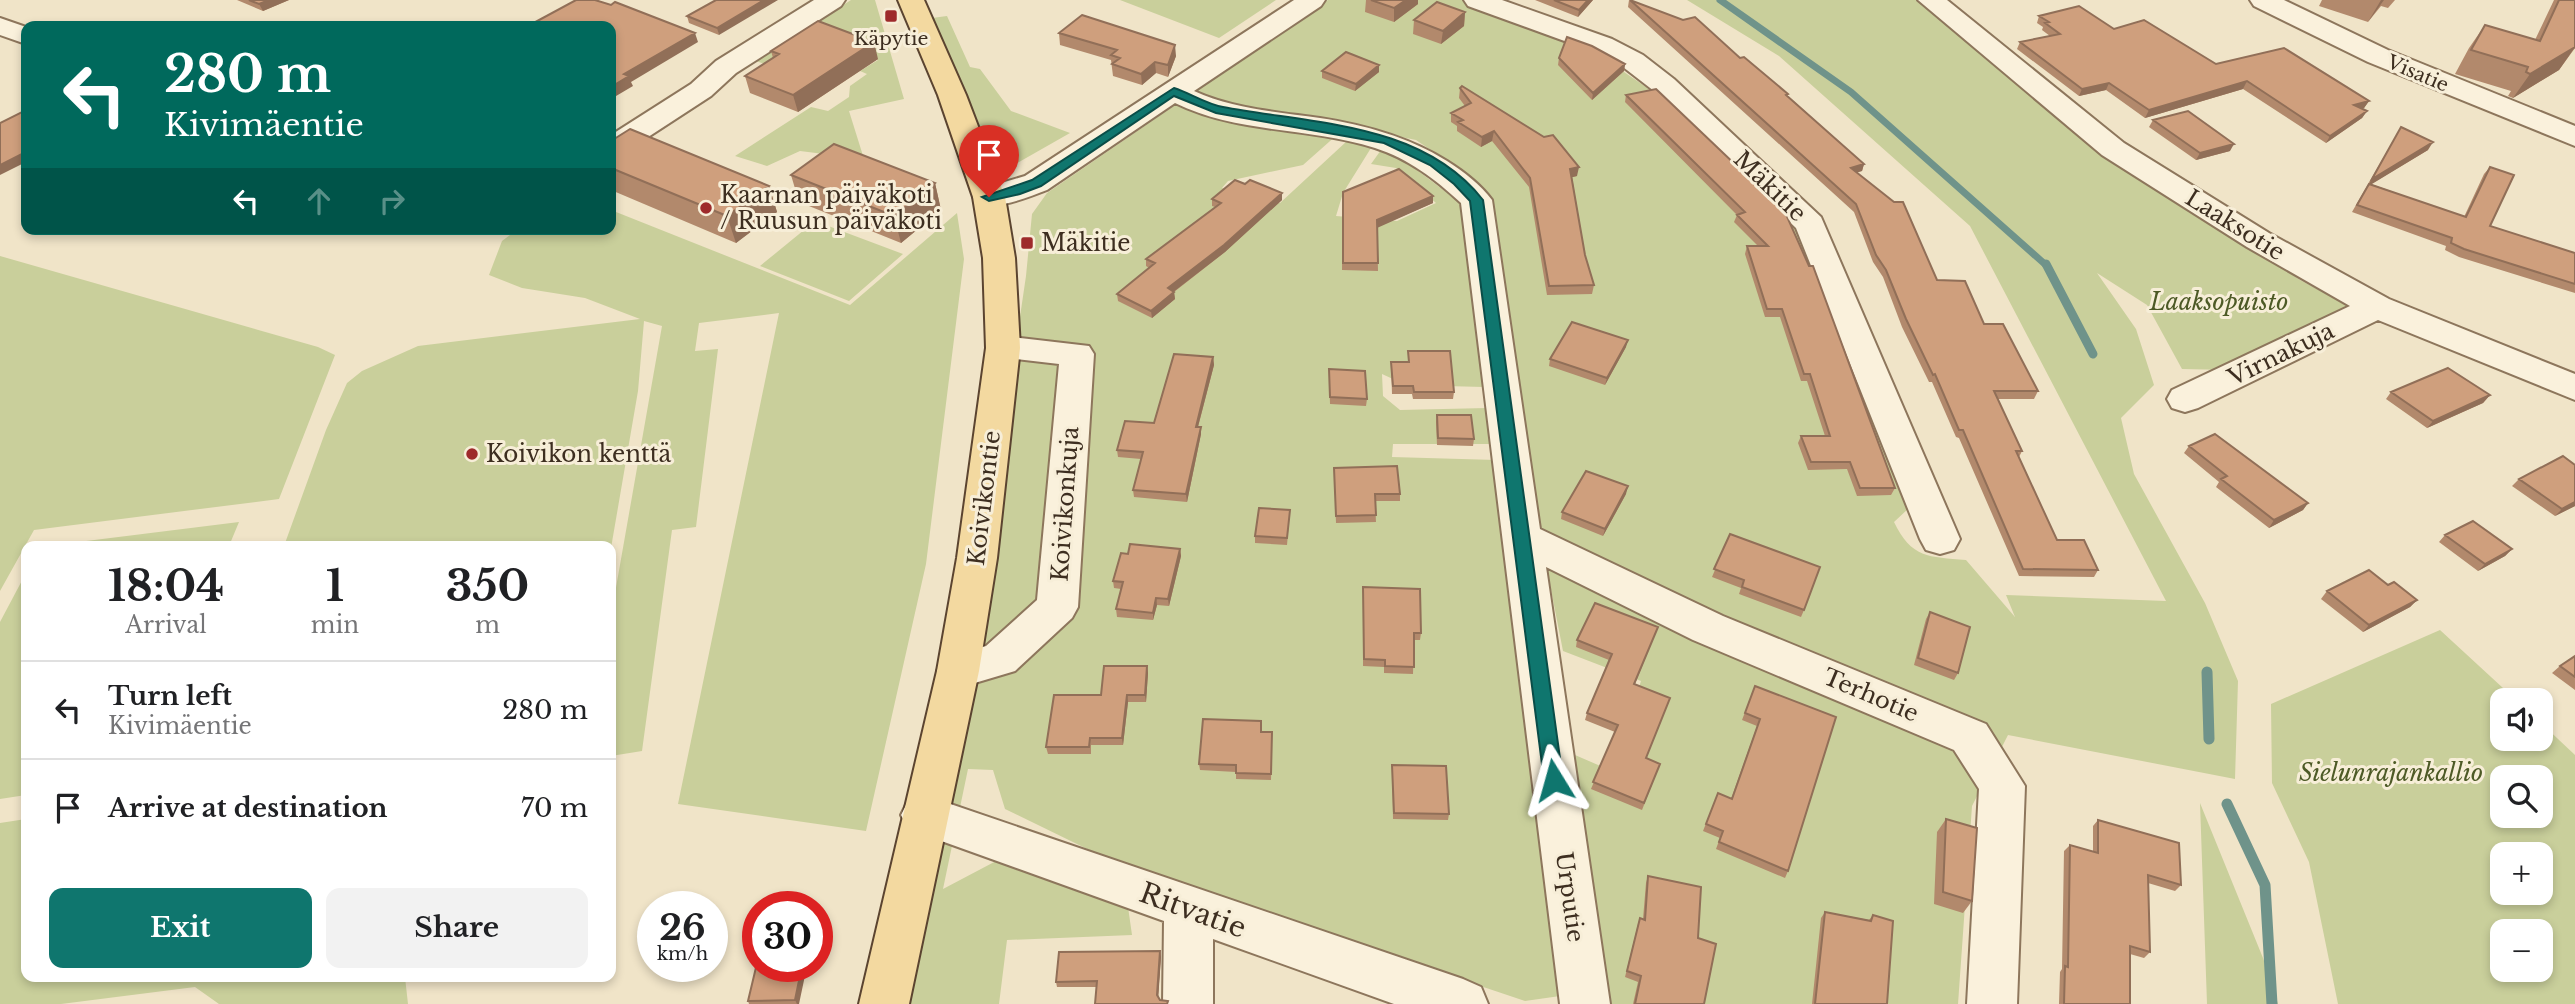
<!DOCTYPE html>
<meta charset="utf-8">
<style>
:root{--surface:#fff;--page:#f2f2f2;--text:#202124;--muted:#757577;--line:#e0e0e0;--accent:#0f766e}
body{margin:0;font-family:"Libre Baskerville",serif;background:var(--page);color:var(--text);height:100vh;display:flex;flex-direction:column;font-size:26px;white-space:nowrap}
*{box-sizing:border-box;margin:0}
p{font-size:23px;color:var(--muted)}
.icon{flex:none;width:38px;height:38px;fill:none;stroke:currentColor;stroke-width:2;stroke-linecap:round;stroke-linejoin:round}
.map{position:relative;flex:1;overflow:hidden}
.details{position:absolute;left:21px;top:541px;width:595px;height:441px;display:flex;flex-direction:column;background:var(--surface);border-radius:14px;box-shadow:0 4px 10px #0003}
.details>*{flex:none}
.banner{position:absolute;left:21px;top:21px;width:595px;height:214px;border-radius:14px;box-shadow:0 4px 10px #0003;background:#00695c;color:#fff;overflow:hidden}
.controls{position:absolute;left:2490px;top:688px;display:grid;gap:14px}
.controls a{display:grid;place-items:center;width:63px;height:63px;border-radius:14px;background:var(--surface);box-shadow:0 4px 10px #0003;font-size:35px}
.speed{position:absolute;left:637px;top:891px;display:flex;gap:14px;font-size:35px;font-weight:700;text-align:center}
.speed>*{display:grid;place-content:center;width:91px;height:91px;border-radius:50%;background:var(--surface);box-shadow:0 4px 10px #0003;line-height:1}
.speed small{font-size:18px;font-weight:400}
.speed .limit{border:10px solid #d22;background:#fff;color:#111}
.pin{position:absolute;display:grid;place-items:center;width:60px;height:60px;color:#fff;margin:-72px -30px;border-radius:50% 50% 50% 0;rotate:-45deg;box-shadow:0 0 7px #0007}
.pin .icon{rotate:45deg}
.me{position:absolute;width:77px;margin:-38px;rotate:352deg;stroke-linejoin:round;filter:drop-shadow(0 0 5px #0008)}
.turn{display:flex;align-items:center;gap:24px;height:147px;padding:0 28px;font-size:32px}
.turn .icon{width:91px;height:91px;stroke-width:2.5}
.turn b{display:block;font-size:49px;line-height:60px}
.lanes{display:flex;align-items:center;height:66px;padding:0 28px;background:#0003;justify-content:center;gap:35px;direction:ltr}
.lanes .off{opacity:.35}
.eta{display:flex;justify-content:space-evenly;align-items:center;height:119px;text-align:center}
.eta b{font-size:42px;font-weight:700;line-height:49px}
.button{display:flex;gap:14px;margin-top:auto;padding:14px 28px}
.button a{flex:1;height:80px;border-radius:14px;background:var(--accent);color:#fff;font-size:28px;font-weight:700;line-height:80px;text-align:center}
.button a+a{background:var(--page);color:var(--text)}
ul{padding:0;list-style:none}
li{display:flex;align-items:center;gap:21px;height:98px;padding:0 28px;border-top:2px solid var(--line)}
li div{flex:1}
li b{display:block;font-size:26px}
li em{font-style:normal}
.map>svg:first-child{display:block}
</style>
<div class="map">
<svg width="2575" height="1004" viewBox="0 0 2575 1004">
<rect width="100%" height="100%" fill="#f0e4c8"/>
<path fill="#c9cf9b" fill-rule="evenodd" d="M851,0H875L904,99L849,111L864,159L800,151L767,166L735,156L811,107L828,111L849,97L850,86L867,74L860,71L878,60L823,39L776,68L756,61Z
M1120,0H1276L1219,38Z
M1328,0H1462L1589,48L1646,87L1796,228L1909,508L1894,522C1911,558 1929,557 1966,560L2015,617L2006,595L2166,601L1970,226L1779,56L1687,0H1919L2072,125L2300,280L2353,308L2229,370L2182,369L2147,305L2097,273L2136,329L2154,385L2121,418L2134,474L2205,603L2238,681L2235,779L2008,735L1972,806L1958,1004H1610L1575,755L1612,771L1641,681L1563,651L1507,365L1475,180L1416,140L1347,126L1303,165L1228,181L1222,188L1280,203L1347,141L1371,148L1343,193L1336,216L1397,221L1436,203L1396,168L1371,164L1381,150L1400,157L1463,205L1484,387L1406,385L1382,374L1383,396L1400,410L1487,408L1492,444H1393L1392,457L1496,460L1560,996L1525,1001L1120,865L1005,809L993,770L968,769L943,889L998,860L1128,907L1132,935L1007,940L999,1004H909L953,771L1026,276L1032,214L1047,193Z
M947,16L970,67L980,69L1011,111L1070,133L1003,171C974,122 958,68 932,18Z
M611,210L850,305L957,213L964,259L926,564L866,831L678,804L779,313L699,323L695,351L718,349L696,527L672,530L642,751L611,756V616L662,326L644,321L638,391L611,548V546H284L326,430L347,383L362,371L418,346L640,319L585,298L522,288L489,275L502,241L518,229H611Z
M815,221L903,254L849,301L760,266Z
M0,256L318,347L335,355L279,499L34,530L0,591Z
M239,522L229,546H46Z
M26,573V795L0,799V622Z
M2440,630L2516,700H2502V738H2541V723L2575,755V1004H2338L2309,862L2272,783L2271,704ZM2502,777H2541V816H2502ZM2502,854H2541V892H2502ZM2502,931H2541V970H2502Z
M2200,803L2263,958L2278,1004H2207Z
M26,819V976L405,977L408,1004H219L195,987L61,1004H0V823Z"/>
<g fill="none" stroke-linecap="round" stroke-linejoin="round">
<path stroke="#6f938a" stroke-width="7" d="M1720,0L1851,92L2047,266"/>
<path stroke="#6f938a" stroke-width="9" d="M2046,264L2093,354"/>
<path stroke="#6f938a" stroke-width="11" d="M2207,672L2209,739
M2227,804L2265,885L2272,1004"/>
<g stroke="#8d765c" stroke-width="4">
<path id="minor" d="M814,0H845L841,6L736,73L711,96L622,154L611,157V135L691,84L716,61Z
M1294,0H1325L1321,6L1194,91C1234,109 1278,112 1320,118C1365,125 1409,137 1447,161C1463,171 1481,185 1492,200L1540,529L1723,616L1986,724L2025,786L2017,1004H1967L1979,789L1954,750L1693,640L1546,567L1610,1004H1560L1461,203C1435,179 1409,159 1375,148C1310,127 1238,134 1175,103L1047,190C1026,198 1000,209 978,204L973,197L978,190L1025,176Z
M1464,0H1502L1612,39L1643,55L1674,79L1821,217L1960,539L1954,550L1940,554L1926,550L1920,539L1796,228L1654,91L1623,67L1592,51L1468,6Z
M1918,0H1947L2124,143L2269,233L2389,299L2575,374V400L2378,320L2198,408L2185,412L2172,408L2167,399L2172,390L2350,306L2247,247L2102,155Z
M2250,0H2284L2388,50L2575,126V146L2368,62L2254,6Z
M0,18L26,27V44L0,35Z
M1003,336L1089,346L1094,354L1078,607L1072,618L1015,671L958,688L943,683L937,671L943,659L986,646L1037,600L1059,364L991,356L986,348L991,340Z
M924,795L1463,979L1481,987L1488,1004H1394L1213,939V1004H1163L1164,921L908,829L901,815L908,801Z"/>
</g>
<g stroke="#5b4430" stroke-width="4">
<path id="major" d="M898,0H924L966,95L1005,197L1015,258L1020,348L997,558L979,671L909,1004H859L937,671L957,558L986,348L983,258L973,197L938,95Z"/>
</g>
<use href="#minor" fill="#faf1dc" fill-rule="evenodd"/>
<use href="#major" fill="#f3d9a0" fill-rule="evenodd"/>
</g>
<path fill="#b2896c" d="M237,0H289L263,11Z
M716,0L719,35L689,23L687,16Z
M1366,0H1418V4L1394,22L1365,12Z
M1535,0H1593L1578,17Z
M1629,0L1740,58L1788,94V96L1864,164L1862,171L1857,172L1937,280L1984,324L2038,391L2034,399H1997L2022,451L2019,457L2057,540L2098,570L2094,577L2019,576L1959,438L1956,437L1932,382H1929L1902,327L1883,277L1873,262L1854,212L1628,7Z
M2322,0H2395L2388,8L2381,6L2368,22L2319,6Z
M2554,0H2575V48L2559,70L2513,98L2508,96L2511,91L2455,74L2469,48L2485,25L2535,40Z
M1465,12L1464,26L1441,44L1413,34L1414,20Z
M2039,16L2114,29L2216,64L2369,101L2364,108L2362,109L2367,111L2362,118L2326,143L2243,89L2145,118L2106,90L2079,96L2017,49L2020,42L2050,36L2042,30L2043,27L2037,23Z
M1059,33L1176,56L1168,77L1156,73L1142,85L1113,76L1111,60L1060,45Z
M771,51L878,59L798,112L750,93L745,76L773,58Z
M1559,58L1625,64L1624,71L1592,100L1558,65Z
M1322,71L1379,72L1355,91L1322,78Z
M1460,88L1577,176L1572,177L1585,255L1594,285L1592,294L1547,295L1529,187L1492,141L1481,147L1457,131V126L1451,122V113L1465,106L1459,98Z
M1626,95L1785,212L1895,488L1891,495L1857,496L1847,469L1808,470L1798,443L1801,436H1825L1807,381H1801L1780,317H1765L1745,254L1747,246H1758L1734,222L1737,215L1625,102Z
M2153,120L2230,151L2196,160L2149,127Z
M2401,127L2428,150L2371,184L2464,217L2484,174L2490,167V226L2575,253V293L2459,257L2445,250L2446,246L2352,212Z
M611,141L769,186L777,212L736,243L611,190Z
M791,175L935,183L941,210L901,243L799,202Z
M1245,184L1282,193V200L1225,252L1174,292L1175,299L1152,318L1118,301L1117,294L1149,268L1146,266V259L1215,207L1212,206V199Z
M1343,192L1433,203L1377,227L1378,271L1342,270Z
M1626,347L1605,385L1549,366L1550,359Z
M1408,351L1454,392L1453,399H1413L1412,394H1392L1391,362H1408Z
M1213,357L1214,365L1198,427H1201V434L1187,502L1134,497L1133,490L1141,459L1118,457L1117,450L1154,423Z
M1329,369L1367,399L1366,406L1330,404Z
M2391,392L2490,395L2483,403L2427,428L2386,399Z
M1437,415L1474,439L1473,446L1437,445L1436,422Z
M2189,446L2308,503L2303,510L2269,528L2216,487L2219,482L2184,453Z
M2575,465V506L2555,516L2512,486L2519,479Z
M1334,468L1400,494V501H1375L1376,522L1336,523Z
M1626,494L1603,536L1561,519L1562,512Z
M1290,510L1287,545L1255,543V536Z
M1730,534L1804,610L1801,617L1739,594L1741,588L1712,577Z
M2445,535L2512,549L2505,556L2478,571L2439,542Z
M1180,549L1181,556L1169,606L1157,605L1153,620L1117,617L1116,609L1121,589L1114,588L1113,581L1128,554Z
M2388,585L2417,600L2410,607L2363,632L2321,599L2327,591Z
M1363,594L1421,633L1420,640H1414L1413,674L1384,673V667L1363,666Z
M1930,612L1958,673L1954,680L1914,665L1926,619Z
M1658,627L1635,684L1647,759L1660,764L1642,810L1591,789L1615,732L1585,720L1587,713L1609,660L1576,647L1577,640Z
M2575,656V690L2552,673L2560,666Z
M1147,666L1148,673L1146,702H1128L1123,745H1091V754H1048L1046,747L1101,695Z
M1755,686L1788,871L1785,878L1716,849L1720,838L1703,831L1718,793L1731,799L1757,726L1742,720Z
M1261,732H1272L1271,780L1236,779V772L1200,770L1199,764Z
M1392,765L1449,814L1448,820L1393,819Z
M1946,819L1972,901L1963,913L1934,904L1937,832Z
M2098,820L2181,885L2175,891L2148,883L2150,952L2144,958L2130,954V1004H2059L2060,972L2062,969L2064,851L2070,845L2093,852V826Z
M1648,876L1698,938L1704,1004H1633L1638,982L1625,977L1638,924L1640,918L1643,919L1646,883Z
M1825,912L1869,920L1873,915L1887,1004H1812L1821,918Z
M1160,951L1161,957L1158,997L1160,1000L1096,987H1057L1056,982Z
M758,959L799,1004H749L748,1001Z"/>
<path fill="#916f58" d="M269,0H289L263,11L259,4Z
M764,0H778L719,35L717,28Z
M1406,0H1418V4L1394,22V8Z
M1588,0H1593L1578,17L1579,10Z
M2381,0H2384L2368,22Z
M1465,12L1464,26L1441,44L1443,31Z
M695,33L698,42L631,82L633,86L611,99V87L624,74Z
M874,42L878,59L798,112L793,95Z
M1175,45L1176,56L1168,77V65Z
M2575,47L2559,70L2513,98L2530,74Z
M1155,62L1156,73L1142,85L1141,74Z
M1625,64L1624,71L1592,100L1593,93Z
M1379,65V72L1355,91L1356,84Z
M2247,81L2243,89L2145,118L2149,110Z
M2109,83L2106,90L2079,96L2082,89Z
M2369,101L2364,108L2350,112L2354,105Z
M2367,111L2362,118L2326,143L2330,136Z
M1494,131L1492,141L1481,147L1482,137Z
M2433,142L2428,150L2367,187L2372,179Z
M2234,144L2230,151L2196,160L2200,153Z
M26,152V162L0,175V165Z
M1864,164L1862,171L1849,175L1851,168Z
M1579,167L1577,176L1569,178L1570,169Z
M935,183L941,210L901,243L894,216Z
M769,186L777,212L736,243L727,216Z
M1282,193V200L1225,252L1168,296V288Z
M1433,196V203L1377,228V220Z
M1174,292L1175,299L1152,318L1151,311Z
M1628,340L1626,347L1605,385L1607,378Z
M1213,357L1214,365L1196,434V427Z
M2490,395L2483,403L2427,428L2433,421Z
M1201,427V434L1187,502L1186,494Z
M1628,486L1626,494L1603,536L1605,529Z
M2575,502V506L2555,516L2562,509Z
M2308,503L2303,510L2269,528L2274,520Z
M1180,549L1181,556L1169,606L1168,599Z
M2512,549L2505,556L2478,571L2485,564Z
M1156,598L1157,605L1153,620V613Z
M2417,600L2410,607L2363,632L2369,625Z
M1147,666L1148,673L1146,702L1145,695Z
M1127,695L1128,702L1123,745L1122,738Z
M1160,951L1161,957L1158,1001L1157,995Z
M802,966H807L799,1004H797L795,1000Z"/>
<path fill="#cf9f7d" stroke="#916f58" stroke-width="2" d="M249,0H269L259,4Z
M576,0H595L611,5L615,2L695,33L624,74L629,76L611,87V26H528Z
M716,0H764L717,28L687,16Z
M1371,0H1406L1394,8Z
M1554,0H1588L1579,10Z
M1630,0L1683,20L1695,17L1740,58L1744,57L1788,94L1786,95L1864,164L1851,168L1894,202H1903L1937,280L1965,281L1984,324H2003L2038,391H1994L2022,451H2016L2057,540H2084L2098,570L2023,569L1963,430H1959L1935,374L1933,375L1906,319L1886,270L1876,255L1856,204Z
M2559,0H2575V47L2530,74L2526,72L2528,67L2471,50L2485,25L2540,41Z
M1437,2L1465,12L1443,31L1414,20Z
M2079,6L2114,29L2144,20L2216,64L2284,48L2369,101L2354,105L2367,111L2330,136L2247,81L2149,110L2109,83L2082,89L2020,42L2060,34L2045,23L2049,22L2039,16Z
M1082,15L1175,45L1168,65L1155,62L1141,74L1112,64L1120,58L1111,55L1117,50L1059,33Z
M818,21L874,42L793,95L745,76L779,54L771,51Z
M1567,37L1592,46L1625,64L1593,93L1559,58Z
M1346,52L1379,65L1356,84L1322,71Z
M1462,86L1544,137L1553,135L1579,167L1570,169L1585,255L1594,285L1549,286L1530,178L1494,131L1482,137L1458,122L1463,120L1451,113L1471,103L1460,88Z
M1656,89L1785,212L1809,266H1813L1895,488H1860L1850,462H1811L1801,436H1830L1810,374H1804L1782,309H1767L1747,246H1768L1737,215L1745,212L1626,95Z
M26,110V152L0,165V123Z
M2188,111L2234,144L2200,153L2153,120Z
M2401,127L2433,142L2372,179Z
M630,129L769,186L727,216L611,168V141Z
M834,144L935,183L894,216L791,175Z
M2490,167L2514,175L2490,226L2575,253V284L2464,249L2451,243L2452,238L2357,205L2369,184L2466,217Z
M1399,169L1433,196L1377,220L1378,263H1343V192Z
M1235,180L1245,184L1250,180L1282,193L1224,245L1168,288L1174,292L1151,311L1117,294L1155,263L1146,259L1221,203L1212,199Z
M1572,322L1628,340L1607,378L1550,359Z
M1408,351H1450L1454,392H1414L1413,386H1393L1391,362H1409Z
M1174,354L1213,357L1196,427H1201L1186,494L1133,490L1143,452L1117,450L1125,421L1154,423Z
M2448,368L2490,395L2433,421L2391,392Z
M1329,369L1365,371L1367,399L1330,397Z
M1437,415H1471L1474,439L1438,438Z
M2215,434L2308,503L2274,520L2221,479L2227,476L2189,446Z
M2563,456L2575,465V502L2562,509L2519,479Z
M1397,466L1400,494H1375L1376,515L1336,516L1334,468Z
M1586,471L1628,486L1605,529L1562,512Z
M1259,508L1290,510L1287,538L1255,536Z
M2473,521L2512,549L2485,564L2445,535Z
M1730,534L1820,567L1804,610L1742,587L1744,580L1714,569Z
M1130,544L1180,549L1168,599L1156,598L1153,613L1116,609L1123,582L1113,581L1121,553L1128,554Z
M2369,570L2388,585L2394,582L2417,600L2369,625L2327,591Z
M1363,587L1420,589L1421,633H1414V667L1385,666V660L1364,659Z
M1595,603L1658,627L1634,684L1670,698L1646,758L1660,764L1644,803L1593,782L1618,725L1587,713L1612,654L1577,640Z
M1930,612L1970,627L1958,673L1918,658Z
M2575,656V677L2560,666Z
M1104,666H1147L1145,695H1127L1122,738H1090L1089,747H1046L1054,695H1101Z
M1755,686L1836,717L1788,871L1719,842L1723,831L1706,824L1718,793L1732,799L1760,719L1745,713Z
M1203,719L1261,721V732H1272L1271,774L1236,773V765L1199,764Z
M1392,765L1446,766L1449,814L1394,813Z
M1946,819L1977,828L1972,901L1943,892Z
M2098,820L2179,843L2181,885L2148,875L2150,952L2130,946V1004H2064L2065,966L2068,967L2070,845L2098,853Z
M1648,876L1701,887L1698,938L1716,944L1704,1004H1635L1641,976L1627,971L1640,918L1645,920Z
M1825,912L1871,921L1873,915L1893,921L1887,1004H1815Z
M1160,951L1157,995L1160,1000L1168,1001L1167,1004H1095L1097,981L1056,982L1059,952Z
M758,959V966H802L795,1000L748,1001Z"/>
<path fill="#0f766e" stroke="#0a4d48" stroke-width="2" d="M1174,88C1190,93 1206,104 1223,107C1312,124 1422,122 1483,200L1563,780L1560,786L1554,788L1547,786L1544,780L1470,201L1454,184L1430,165L1384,143L1216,113L1174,96L1041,186L1020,194L989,201L982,197L1032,180Z"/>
<g fill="#9e2a2b" stroke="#f7eed8" stroke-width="2.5">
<rect x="884" y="9" width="14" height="14" rx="3.5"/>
<circle cx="706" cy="208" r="7"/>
<rect x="1020" y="236" width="14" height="14" rx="3.5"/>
<circle cx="472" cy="454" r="7"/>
</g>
<g text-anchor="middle" stroke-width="6" stroke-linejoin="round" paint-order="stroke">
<g font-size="19" fill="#3d2e20" stroke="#f7eed8">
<text x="891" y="45">Käpytie</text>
</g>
<g font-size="19" fill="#3d2e20" stroke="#f7eed8">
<text transform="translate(2418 73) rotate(23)" y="7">Visatie</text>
</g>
<g font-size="23" fill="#3d2e20" stroke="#f7eed8">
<text transform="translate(1770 186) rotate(44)" y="8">Mäkitie</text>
<text transform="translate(2235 225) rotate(32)" y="8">Laaksotie</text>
<text transform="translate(2281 354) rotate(-26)" y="8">Virnakuja</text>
<text transform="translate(984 498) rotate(-83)" y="8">Koivikontie</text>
<text transform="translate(1065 504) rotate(-86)" y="8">Koivikonkuja</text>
<text transform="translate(1871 695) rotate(23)" y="8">Terhotie</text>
<text transform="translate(1570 897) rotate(82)" y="8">Urputie</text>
</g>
<g font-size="23" fill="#3d2e20" stroke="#f7eed8" text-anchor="start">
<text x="720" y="203">Kaarnan päiväkoti<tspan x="720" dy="26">/ Ruusun päiväkoti</tspan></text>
<text x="1041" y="251">Mäkitie</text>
<text x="486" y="462">Koivikon kenttä</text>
</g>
<g font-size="23" font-style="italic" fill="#4d5a26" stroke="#f7eed8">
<text x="2219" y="310">Laaksopuisto</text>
<text x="2391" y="781">Sielunrajankallio</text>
</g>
<g font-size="28" fill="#3d2e20" stroke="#f7eed8">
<text transform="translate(1193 910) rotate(20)" y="10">Ritvatie</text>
</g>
</g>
</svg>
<div class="controls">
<a><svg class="icon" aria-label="sound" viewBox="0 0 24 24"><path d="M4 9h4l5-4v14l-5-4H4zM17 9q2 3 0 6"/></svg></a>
<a><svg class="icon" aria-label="search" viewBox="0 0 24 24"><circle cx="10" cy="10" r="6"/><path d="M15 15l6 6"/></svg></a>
<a>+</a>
<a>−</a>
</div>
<div class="speed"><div>26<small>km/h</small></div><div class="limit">30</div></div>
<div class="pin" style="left:989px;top:197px;background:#d93025"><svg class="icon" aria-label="arrive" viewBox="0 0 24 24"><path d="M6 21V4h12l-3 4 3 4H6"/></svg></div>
<svg class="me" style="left:1554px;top:780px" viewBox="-20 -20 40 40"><path d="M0-17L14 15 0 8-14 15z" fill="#0f766e" stroke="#fff" stroke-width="4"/></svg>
<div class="banner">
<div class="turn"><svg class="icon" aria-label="left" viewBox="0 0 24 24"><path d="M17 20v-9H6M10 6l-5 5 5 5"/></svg><div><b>280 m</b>Kivimäentie</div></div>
<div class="lanes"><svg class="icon" aria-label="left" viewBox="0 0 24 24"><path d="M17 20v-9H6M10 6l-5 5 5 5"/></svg><svg class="icon off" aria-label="ahead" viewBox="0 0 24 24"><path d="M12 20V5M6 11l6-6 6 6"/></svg><svg class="icon off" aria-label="right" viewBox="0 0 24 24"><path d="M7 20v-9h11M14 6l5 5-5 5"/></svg></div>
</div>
<section class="details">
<div class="eta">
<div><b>18:04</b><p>Arrival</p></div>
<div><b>1</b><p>min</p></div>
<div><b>350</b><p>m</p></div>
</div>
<ul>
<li><svg class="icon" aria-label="left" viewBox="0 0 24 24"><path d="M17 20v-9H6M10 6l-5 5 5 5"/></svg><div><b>Turn left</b><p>Kivimäentie</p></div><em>280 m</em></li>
<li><svg class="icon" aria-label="arrive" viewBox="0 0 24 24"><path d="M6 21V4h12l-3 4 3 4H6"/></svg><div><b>Arrive at destination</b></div><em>70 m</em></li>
</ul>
<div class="button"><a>Exit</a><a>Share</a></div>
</section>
</div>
